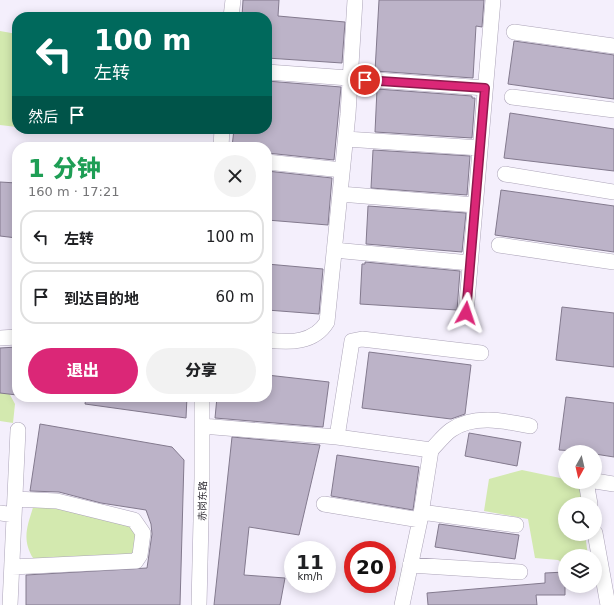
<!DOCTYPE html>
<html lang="zh">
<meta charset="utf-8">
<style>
:root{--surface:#fff;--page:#f2f2f2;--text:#202124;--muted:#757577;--line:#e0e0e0;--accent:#db2777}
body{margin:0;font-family:"DejaVu Sans","Noto Sans SC",sans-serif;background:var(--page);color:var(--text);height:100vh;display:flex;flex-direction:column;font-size:15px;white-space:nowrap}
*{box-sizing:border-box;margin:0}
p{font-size:13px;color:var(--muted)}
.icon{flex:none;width:22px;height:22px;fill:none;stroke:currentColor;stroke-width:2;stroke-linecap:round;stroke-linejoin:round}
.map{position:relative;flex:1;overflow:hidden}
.panel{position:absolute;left:12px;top:142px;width:260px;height:260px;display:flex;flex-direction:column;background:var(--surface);border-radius:16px;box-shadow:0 2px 10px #0003}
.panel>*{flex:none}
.banner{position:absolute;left:12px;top:12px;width:260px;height:122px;border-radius:16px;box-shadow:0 2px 10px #0003;background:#00695c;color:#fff;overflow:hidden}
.needle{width:26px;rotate:188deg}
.tools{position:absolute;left:558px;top:445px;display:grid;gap:8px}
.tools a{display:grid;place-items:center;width:44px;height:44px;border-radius:50%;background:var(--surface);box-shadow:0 2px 10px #0003;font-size:20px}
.speed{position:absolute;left:284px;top:541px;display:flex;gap:8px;font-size:20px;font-weight:700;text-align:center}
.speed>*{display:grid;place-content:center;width:52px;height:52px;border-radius:50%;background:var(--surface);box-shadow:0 2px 10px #0003;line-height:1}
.speed small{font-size:10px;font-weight:400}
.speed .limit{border:6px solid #d22;background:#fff;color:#111}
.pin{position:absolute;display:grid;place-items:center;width:34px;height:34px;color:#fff;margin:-17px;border:2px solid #fff;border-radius:50%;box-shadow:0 1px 4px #0007}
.me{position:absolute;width:44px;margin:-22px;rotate:5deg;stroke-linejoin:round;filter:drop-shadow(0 0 3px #0008)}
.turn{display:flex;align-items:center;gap:14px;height:84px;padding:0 16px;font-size:18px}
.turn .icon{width:52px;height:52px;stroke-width:2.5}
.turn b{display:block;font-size:28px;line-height:34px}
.then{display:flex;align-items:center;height:38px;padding:0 16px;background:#0003;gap:8px;font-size:15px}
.round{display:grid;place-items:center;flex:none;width:42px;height:42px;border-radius:21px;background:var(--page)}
.overview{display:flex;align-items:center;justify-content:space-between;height:68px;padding:0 16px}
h1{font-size:24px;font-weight:800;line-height:30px;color:#1e9e55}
.cta{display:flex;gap:8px;margin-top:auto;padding:8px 16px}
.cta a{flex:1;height:46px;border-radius:24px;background:var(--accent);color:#fff;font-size:16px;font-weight:800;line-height:46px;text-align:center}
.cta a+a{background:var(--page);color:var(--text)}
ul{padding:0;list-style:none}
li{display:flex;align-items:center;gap:12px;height:54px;margin:0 8px 6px;padding:0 8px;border:2px solid var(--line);border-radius:16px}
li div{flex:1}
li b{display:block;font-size:15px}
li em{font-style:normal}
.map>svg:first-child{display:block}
</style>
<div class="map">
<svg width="614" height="605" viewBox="0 0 614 605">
<rect width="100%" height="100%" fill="#f4effc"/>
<path fill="#d3e9af" d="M0,31L17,34V127L0,125Z
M0,391L9,393L15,404L13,423L0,421Z
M522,470L565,479V482H579L582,504H565V534H585L588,556H565V565L558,560L535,558L528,519L484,511L489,479Z
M34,504L126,521L138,536L137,554L115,560L33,558C21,538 28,525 34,504Z"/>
<path fill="#bcb3c8" stroke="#837a8e" d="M243,0H279L278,16L345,22L342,63L267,58V17H242Z
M379,0H484L482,27L476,26L473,78L375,71Z
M514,41L614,55V99L508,84Z
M267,81L341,87L334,160L267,153V147H232L234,129H267Z
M377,89L472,96V98H475L472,138L375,132Z
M510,113L614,129V171L504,158Z
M373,150L470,156L467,195L371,188Z
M267,171L332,178L328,225L267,220Z
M0,182L17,183V238L0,236Z
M501,190L614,206V252L495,235Z
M368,206L466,213L462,252L366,244Z
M365,262L460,271L457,310L360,304L362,264H365Z
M267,264L323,269L319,314L267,310Z
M562,307L614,313V367L556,360Z
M17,347V395L0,393V348Z
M369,352L471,365L465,414L451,419L362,408Z
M267,375L329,382L323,427L215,418L217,397H267Z
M86,397H187L186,418L85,404Z
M566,397L614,403V457L595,454V452L559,450Z
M40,424L172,447L184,460L180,605H26V575L147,568L152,534L151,524L146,510L101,503L59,492L30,491Z
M469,433L521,442L517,466L465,456Z
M232,437L320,445L299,535L249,527L244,575L285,578L280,605H214Z
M337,455L419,467L413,510L331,496Z
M439,524L519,535L515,559L435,547Z
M565,572V595H536L537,605H428L427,593L545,583V573Z"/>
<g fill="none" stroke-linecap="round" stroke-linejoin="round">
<g stroke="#aca4b8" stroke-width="16">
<path id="minor" d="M231,17L233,0
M514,32L614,46
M267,72L485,88
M512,97L614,110
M346,139L480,148
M221,147L222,129
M267,162L342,170
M505,174L614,192
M340,194L475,205
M499,245L614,262
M334,250L470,263
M466,313L493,0
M0,338L17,337
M267,340C290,343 314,343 327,322L348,114L355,0
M202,426L337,437L431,450L420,520L402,605
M337,437L352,341L362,339L481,353
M431,450C437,444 444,435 451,430C474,414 505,421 530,426
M595,481L614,484
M586,482L590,504
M324,504L420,520
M421,512L516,525
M0,513L14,515
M595,533L608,605
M410,565L520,572
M12,567L136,561L140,555L143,533L134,520L57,501L15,499
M10,605L18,430
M199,605L202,478V397"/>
</g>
<use href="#minor" stroke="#fff" stroke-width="15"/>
</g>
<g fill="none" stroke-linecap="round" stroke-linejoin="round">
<g stroke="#8e194d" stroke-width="10">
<path id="route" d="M365,80L485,88L466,313"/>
</g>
<use href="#route" stroke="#db2777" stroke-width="7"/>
</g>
<g text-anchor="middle" stroke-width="3" stroke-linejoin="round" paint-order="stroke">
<g font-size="10" fill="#302d35" stroke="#fff">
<text transform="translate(202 501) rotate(-89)" y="4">赤岗东路</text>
</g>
</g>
</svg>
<div class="tools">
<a><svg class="needle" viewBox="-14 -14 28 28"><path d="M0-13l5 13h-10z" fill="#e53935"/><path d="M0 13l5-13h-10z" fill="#757577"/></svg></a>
<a><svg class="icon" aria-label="search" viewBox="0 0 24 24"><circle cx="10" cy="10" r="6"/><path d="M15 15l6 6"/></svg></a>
<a><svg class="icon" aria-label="layers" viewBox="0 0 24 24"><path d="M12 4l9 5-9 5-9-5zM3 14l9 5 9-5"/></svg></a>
</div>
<div class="speed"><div>11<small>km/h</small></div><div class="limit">20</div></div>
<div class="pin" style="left:365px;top:80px;background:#d93025"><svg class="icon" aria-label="arrive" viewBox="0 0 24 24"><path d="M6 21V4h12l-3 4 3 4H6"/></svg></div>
<svg class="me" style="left:466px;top:313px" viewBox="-20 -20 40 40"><path d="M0-17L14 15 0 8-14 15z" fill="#db2777" stroke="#fff" stroke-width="4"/></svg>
<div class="banner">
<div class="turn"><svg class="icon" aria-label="left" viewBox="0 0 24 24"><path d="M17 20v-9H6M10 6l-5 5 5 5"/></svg><div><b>100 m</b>左转</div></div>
<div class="then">然后<svg class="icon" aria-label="arrive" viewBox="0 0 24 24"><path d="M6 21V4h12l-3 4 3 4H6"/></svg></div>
</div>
<section class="panel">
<div class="overview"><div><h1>1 分钟</h1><p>160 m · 17:21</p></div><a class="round"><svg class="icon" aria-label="close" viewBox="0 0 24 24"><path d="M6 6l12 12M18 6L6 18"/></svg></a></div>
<ul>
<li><svg class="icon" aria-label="left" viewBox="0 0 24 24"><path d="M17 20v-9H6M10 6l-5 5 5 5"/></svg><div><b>左转</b></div><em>100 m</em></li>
<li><svg class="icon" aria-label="arrive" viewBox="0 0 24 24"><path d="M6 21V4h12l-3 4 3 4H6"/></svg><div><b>到达目的地</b></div><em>60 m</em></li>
</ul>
<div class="cta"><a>退出</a><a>分享</a></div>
</section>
</div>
